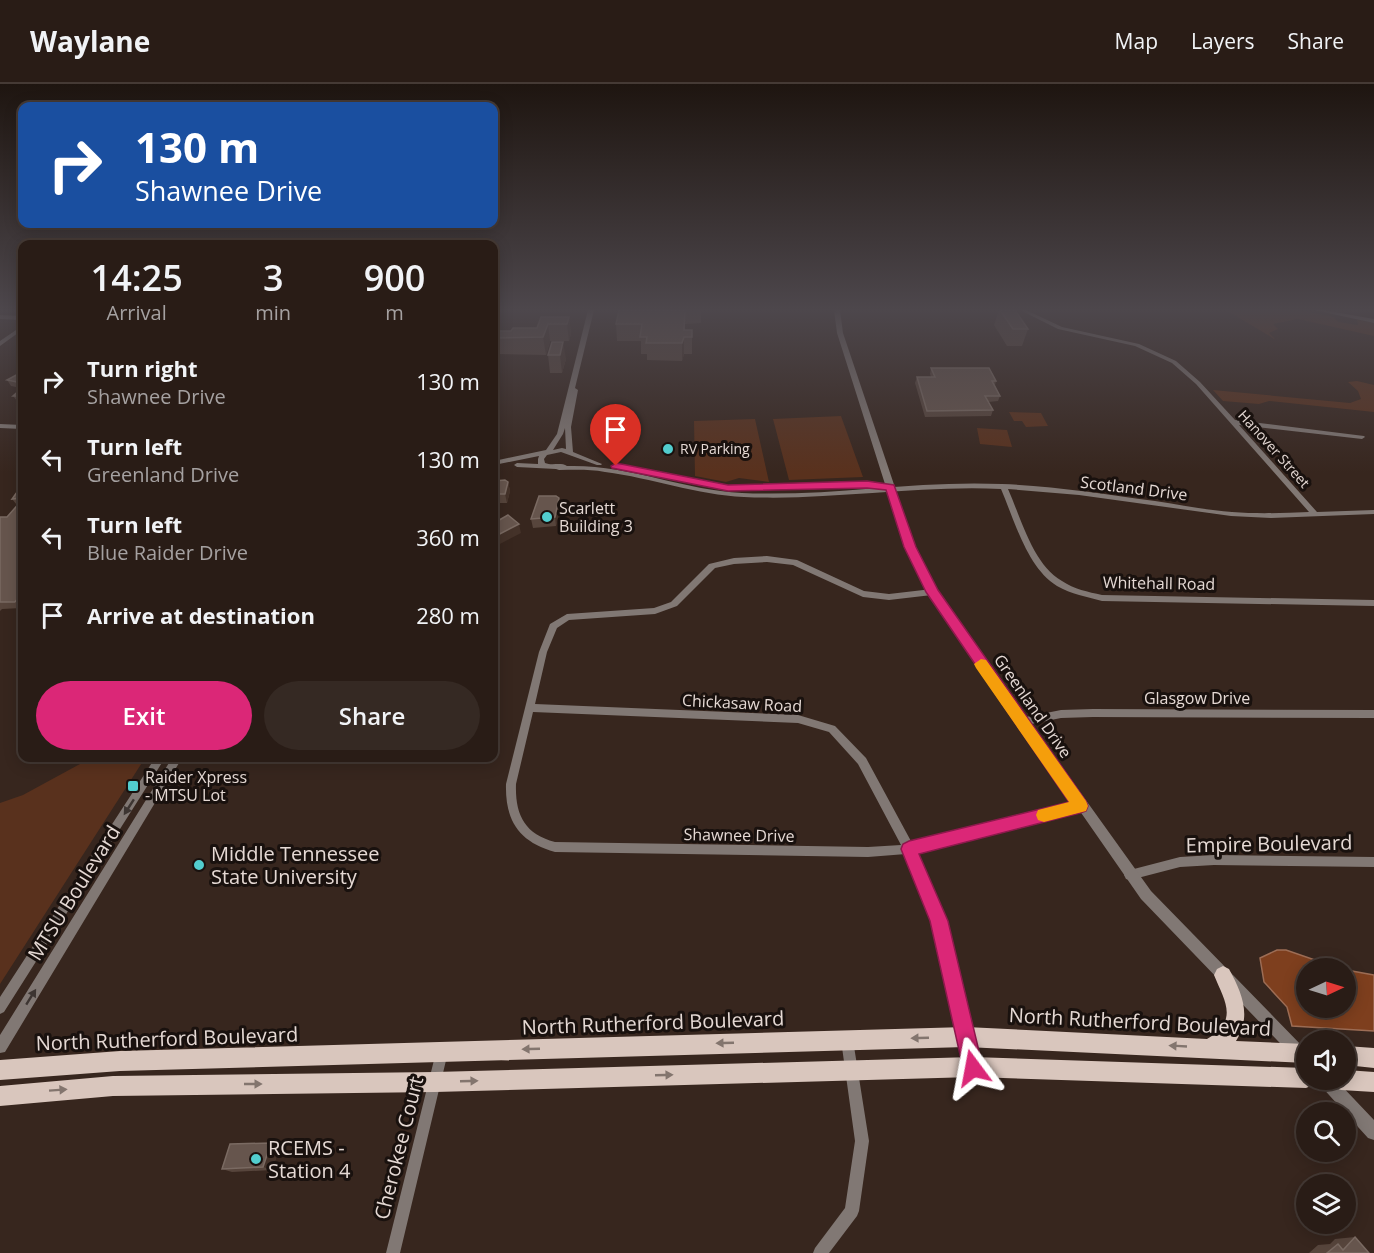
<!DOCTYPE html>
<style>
:root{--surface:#291c16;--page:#352923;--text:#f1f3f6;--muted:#a5a1a1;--line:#453a35;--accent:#db2777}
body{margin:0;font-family:"Open Sans",sans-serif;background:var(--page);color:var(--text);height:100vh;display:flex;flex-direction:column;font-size:22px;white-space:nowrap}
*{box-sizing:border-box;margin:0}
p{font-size:20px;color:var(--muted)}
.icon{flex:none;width:33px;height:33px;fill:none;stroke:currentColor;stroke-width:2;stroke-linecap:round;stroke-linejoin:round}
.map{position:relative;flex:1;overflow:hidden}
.drawer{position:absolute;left:18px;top:156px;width:480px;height:522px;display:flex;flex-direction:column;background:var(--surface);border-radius:12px;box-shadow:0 3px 15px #0003,0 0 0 2px var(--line)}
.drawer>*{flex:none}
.top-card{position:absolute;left:18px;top:18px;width:480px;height:126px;border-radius:12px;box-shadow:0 3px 15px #0003,0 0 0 2px var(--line);background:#1a4fa0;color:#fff;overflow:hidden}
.needle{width:39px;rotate:86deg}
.buttons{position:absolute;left:1296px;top:874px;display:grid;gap:12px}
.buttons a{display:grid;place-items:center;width:60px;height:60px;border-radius:50%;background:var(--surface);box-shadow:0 3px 15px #0003,0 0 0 2px var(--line);font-size:30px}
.pin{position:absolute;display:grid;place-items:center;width:51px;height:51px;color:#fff;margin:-62px -26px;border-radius:50% 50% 50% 0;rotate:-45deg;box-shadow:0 0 6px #0007}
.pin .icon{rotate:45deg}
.me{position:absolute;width:66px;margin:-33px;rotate:347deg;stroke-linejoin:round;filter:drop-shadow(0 0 4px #0008)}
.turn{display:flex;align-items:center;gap:21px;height:126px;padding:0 18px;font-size:27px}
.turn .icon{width:78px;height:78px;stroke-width:2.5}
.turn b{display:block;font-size:42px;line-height:51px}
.eta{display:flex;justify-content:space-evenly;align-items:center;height:102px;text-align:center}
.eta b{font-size:36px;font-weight:600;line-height:42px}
.action{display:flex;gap:12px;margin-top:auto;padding:12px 18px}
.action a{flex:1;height:69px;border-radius:36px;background:var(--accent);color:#fff;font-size:24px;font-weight:600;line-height:69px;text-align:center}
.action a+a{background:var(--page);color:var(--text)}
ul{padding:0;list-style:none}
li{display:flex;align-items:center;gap:18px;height:78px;padding:0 18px}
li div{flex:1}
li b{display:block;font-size:22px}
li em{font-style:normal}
header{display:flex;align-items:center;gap:36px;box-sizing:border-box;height:84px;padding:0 30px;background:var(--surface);border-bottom:2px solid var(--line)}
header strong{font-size:28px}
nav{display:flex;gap:33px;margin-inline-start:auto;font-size:21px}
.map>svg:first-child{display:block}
</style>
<header>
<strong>Waylane</strong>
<nav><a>Map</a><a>Layers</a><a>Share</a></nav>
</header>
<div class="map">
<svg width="1374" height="1169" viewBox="0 0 1374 1169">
<rect width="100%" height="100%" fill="#37261e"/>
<path fill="#59311d" d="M1226,226H1298L1334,233L1338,238L1358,241L1357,236L1374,239V252L1298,235L1273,240L1278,245L1269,249L1276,256Z
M1357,297L1374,301V328L1269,317L1259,320L1223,317L1213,306L1350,319L1361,315L1358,307L1348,298Z
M1009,328L1041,329L1048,342L1026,343L1022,337H1014Z
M841,332L863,393L789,396L773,335Z
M755,335L769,398L739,394L726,398L695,392L694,337Z
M977,344L1007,346L1012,363L980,360Z
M91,674H145L0,900V719L23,711Z"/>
<path fill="#7e3f1e" stroke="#9d6d55" stroke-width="1.5" d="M1277,866H1286L1341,885H1306V924H1346V886L1374,891V947L1292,942L1287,923L1264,898L1260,874Z"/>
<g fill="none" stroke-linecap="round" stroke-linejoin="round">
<path fill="#817874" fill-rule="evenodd" d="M588,226H594L575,304L578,306L571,343L573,368L602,380L601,381H597L561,368L547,371L544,375L545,379C552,382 561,378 567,382C627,380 683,406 742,409C829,413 915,396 1002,400C1053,402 1104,410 1155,417C1181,421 1206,426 1232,428C1258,430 1283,429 1309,428L1196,300L1172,279L1135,262L1058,245L1020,226H1026L1062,243L1139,260L1176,277L1200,298L1235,336L1364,352L1365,353L1362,355L1239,341L1317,428L1374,426V430L1271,434L1231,432L1079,411L1008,405C1021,434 1033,481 1062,497C1074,505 1088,508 1102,511L1374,516V522L1102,517C1087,513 1071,510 1057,502C1027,484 1014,435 1001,405C915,401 830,417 744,413C697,411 652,394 605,388C589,385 574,386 559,386L556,385L517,383L514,381L517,379L538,380V375L539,372L494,381V377L546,366L557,350ZM565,344L566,365L562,364L553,366L563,350Z
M1314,226H1323L1374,235V239Z
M0,231L22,232V236L0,235Z
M22,242V246L0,262V257Z
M0,340L22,341V345L0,344Z
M637,385L728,402L813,400L817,402L813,404L728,406L635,388L633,387Z
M767,472L797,476L864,507L889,510L932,505L936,508L932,511L889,516L863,513L793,481L767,478L734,480L715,484L677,522L655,530L569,536L557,544L547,568L535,620L798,631L835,642L866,674L912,759L1080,717L1084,719L1085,722L1084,725L1080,727L916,768L945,837L980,983L978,988L973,990L968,988L966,983L933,837L906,770L868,773L555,768C519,758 505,737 506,700L539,568L550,540L567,530L654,524L671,518L709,480L734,474ZM533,628L798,639L829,648L858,680L901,761L868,763L555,758C524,750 515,730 516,700Z
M1093,625L1374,626V634L1093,633L1061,634L1021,642L1018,641L1016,638L1018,635L1021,634L1061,626Z
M155,674H165L4,928L0,930V913Z
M172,674H182L5,968L0,969V951Z
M1214,771L1374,773V783L1214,781L1180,783L1130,796L1126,795L1124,791L1126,787L1130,786L1180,773Z
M847,950L852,951L853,956L869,1057L859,1127L857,1132L829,1169H813L815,1164L845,1124L855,1057L841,956L842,951Z
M442,962L447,963L448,968L400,1169H386L436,968L437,963Z"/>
<path fill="#817874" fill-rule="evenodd" d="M834,226H840L843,249L915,463L936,507L1151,807L1306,966V983L1301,981L1141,815L929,510L905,463L837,249Z
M1317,996H1336L1374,1036V1056L1368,1054L1320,1001Z"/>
<path fill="#d9c6bd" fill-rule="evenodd" d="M1223,882L1229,885C1242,909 1252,932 1236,957L1306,960V979L966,963L120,987L0,996V976L120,967L966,943L1207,955C1239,936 1225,918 1214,891L1217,885Z
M1346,962L1374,964V984L1346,981Z
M973,973L1306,984V996H1315L1313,1001L1306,1004L973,993L435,1008L113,1012L0,1022V1002L113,992L435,988Z
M1346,986L1374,988V1008L1341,1006L1334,1003L1331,996H1346Z"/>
</g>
<path fill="#57453c" d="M619,226H701V239L685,240V246H692V270H684L682,277L647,276V270H641V257H617L616,240Z
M999,226H1015L1028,245L1022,262H1007L994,241Z
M569,233L571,250L569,257H550L546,271L497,270L494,281V247H511L537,244Z
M552,258L566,275L562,289H550L548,271Z
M931,284L996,297L995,301L1000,312L998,317L988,318L993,326L991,332L925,333L915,299L917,293H931L930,290Z
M22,289V318H18L13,312L22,304L11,302L7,296Z
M494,397L508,398L510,407L507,419H494Z
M22,401V522L21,524L2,525L0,527V433H7L18,421H17L12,415Z
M560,423L556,442L533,444L531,435Z
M271,1059L280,1062L272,1086L232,1088L222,1085Z
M1355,1153L1369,1169H1309L1318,1161L1330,1160L1335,1155Z"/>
<path fill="#443229" d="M569,233L571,250L569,257L567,240Z
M548,240L550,257L546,271L543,253Z
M494,253L497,270L494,281Z
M684,253V270L682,277V259Z
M563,258L566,275L562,289L560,271Z
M508,398L510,407L507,419L505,410Z
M559,414L560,423L556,442L555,433Z
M519,440L521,449L494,463V453Z
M22,509V522L21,524L15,518Z
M271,1059L280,1062L272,1086L263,1083Z"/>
<path fill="#66554d" stroke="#7a6a62" stroke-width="1.5" d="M619,226H685L684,246H692V253H684L682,259H646L647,253H640L642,240H616Z
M1000,226H1015L1028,245H1013Z
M541,233H569L567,240H548L543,253L494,254V247H511L513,244H537Z
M552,258H563L560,271H548Z
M931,284H989L996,297H992L1000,312H985L993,326L927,327L917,293H935Z
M20,289H22V299L7,296Z
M22,304V312H13Z
M505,396L508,398L505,410H494V397Z
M22,401V414L12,415Z
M539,412H556L559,414L555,433L531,435Z
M22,416V509L15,518H0V433H7Z
M508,431L519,440L494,453V439Z
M271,1059L263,1083L222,1085L230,1060Z
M1355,1153L1369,1169H1327L1338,1160L1343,1166Z"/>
<defs><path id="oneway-solid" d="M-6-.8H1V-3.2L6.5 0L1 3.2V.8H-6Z" transform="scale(1.5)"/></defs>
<g fill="#3d3532">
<use href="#oneway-solid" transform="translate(129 723) rotate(123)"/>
<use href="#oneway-solid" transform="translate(31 913) rotate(-58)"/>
</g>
<g fill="#83756e">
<use href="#oneway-solid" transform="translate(920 954) rotate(178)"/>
<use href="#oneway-solid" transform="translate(725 959) rotate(178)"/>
<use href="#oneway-solid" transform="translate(1178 962) rotate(-177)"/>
<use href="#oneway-solid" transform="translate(531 965) rotate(178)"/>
<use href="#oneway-solid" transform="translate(664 991) rotate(-2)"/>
<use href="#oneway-solid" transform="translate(469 997) rotate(-2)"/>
<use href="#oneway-solid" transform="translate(253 1000)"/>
<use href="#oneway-solid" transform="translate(58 1006) rotate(-4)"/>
</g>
<linearGradient id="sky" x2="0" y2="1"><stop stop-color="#1e1510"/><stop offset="0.58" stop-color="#4d474c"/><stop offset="1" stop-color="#4d474c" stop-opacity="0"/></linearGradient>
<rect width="1374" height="389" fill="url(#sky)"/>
<path fill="#db2777" stroke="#8e194d" stroke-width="1.5" d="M616,379L728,401L867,397L894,401L916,463L938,506L1086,717L1088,722L1086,727L1080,729L919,770L948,837L983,984L980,991L973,993L966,991L963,984L930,837L901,765L903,760L909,757L1069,718L926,508L904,463L886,406L867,404L728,407L612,384L611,382Z"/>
<path fill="#f59e0b" d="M981,575L986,576L1086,717L1088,722L1086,727L1044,738L1038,736L1036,731L1038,726L1069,718L976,584L974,580Z"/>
<g fill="#52cdce" stroke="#19110e" stroke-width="2">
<circle cx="668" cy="365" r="6"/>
<circle cx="547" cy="433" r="6"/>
<rect x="127" y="696" width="12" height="12" rx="3"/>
<circle cx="199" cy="781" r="6"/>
<circle cx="256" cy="1075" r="6"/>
</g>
<g text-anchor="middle" stroke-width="6" stroke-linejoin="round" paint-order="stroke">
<g font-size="14" fill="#e5d9d4" stroke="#19110e" text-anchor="start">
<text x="680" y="370">RV Parking</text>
</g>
<g font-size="14" fill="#e5d9d4" stroke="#19110e">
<text transform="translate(1274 365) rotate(48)" y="5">Hanover Street</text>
</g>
<g font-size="16" fill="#e5d9d4" stroke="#19110e">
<text transform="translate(1134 404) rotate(7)" y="6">Scotland Drive</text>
<text transform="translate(1159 499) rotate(1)" y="6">Whitehall Road</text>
<text x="1197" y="620">Glasgow Drive</text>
<text transform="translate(742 619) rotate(3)" y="6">Chickasaw Road</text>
<text transform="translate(1033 622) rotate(55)" y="6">Greenland Drive</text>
<text transform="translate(739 751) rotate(1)" y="6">Shawnee Drive</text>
</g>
<g font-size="16" fill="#e5d9d4" stroke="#19110e" text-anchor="start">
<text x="559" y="430">Scarlett<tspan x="559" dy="18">Building 3</tspan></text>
<text x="145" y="699">Raider Xpress<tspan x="145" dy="18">- MTSU Lot</tspan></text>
</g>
<g font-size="20" fill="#e5d9d4" stroke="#19110e">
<text transform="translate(1269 760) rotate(-1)" y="7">Empire Boulevard</text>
<text transform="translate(74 809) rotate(-58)" y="7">MTSU Boulevard</text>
<text transform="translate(1140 938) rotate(3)" y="7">North Rutherford Boulevard</text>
<text transform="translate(653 939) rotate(-2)" y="7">North Rutherford Boulevard</text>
<text transform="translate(167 955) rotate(-2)" y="7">North Rutherford Boulevard</text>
<text transform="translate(399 1064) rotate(-76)" y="7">Cherokee Court</text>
</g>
<g font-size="20" fill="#e5d9d4" stroke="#19110e" text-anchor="start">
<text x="211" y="777">Middle Tennessee<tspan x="211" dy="23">State University</tspan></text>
<text x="268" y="1071">RCEMS -<tspan x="268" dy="23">Station 4</tspan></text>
</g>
</g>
</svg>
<div class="buttons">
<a><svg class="needle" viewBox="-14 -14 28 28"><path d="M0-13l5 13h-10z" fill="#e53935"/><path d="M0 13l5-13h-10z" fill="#a5a1a1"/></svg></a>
<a><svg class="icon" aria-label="sound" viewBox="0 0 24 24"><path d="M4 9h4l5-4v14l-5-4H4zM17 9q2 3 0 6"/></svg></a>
<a><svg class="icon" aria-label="search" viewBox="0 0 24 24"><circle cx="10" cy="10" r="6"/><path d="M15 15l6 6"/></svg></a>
<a><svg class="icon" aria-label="layers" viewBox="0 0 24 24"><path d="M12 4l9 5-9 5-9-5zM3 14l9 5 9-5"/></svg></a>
</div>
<div class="pin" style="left:616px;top:382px;background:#d93025"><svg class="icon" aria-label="arrive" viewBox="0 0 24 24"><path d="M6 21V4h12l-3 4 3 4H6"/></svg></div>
<svg class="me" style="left:973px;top:984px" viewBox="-20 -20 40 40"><path d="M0-17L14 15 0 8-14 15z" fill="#db2777" stroke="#fff" stroke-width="4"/></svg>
<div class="top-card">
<div class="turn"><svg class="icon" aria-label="right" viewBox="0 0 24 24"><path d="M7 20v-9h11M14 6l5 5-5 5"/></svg><div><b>130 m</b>Shawnee Drive</div></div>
</div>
<section class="drawer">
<div class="eta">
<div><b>14:25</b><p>Arrival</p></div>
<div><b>3</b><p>min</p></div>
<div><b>900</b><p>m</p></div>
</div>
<ul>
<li><svg class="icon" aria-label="right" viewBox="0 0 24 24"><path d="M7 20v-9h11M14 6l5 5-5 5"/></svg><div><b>Turn right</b><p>Shawnee Drive</p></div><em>130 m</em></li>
<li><svg class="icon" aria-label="left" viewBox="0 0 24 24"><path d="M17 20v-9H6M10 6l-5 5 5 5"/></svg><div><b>Turn left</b><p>Greenland Drive</p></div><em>130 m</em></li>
<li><svg class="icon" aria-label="left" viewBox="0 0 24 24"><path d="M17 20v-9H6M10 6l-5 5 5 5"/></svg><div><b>Turn left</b><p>Blue Raider Drive</p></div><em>360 m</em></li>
<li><svg class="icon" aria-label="arrive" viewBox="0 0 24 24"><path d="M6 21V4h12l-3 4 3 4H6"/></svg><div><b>Arrive at destination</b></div><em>280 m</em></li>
</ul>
<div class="action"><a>Exit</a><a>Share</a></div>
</section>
</div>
